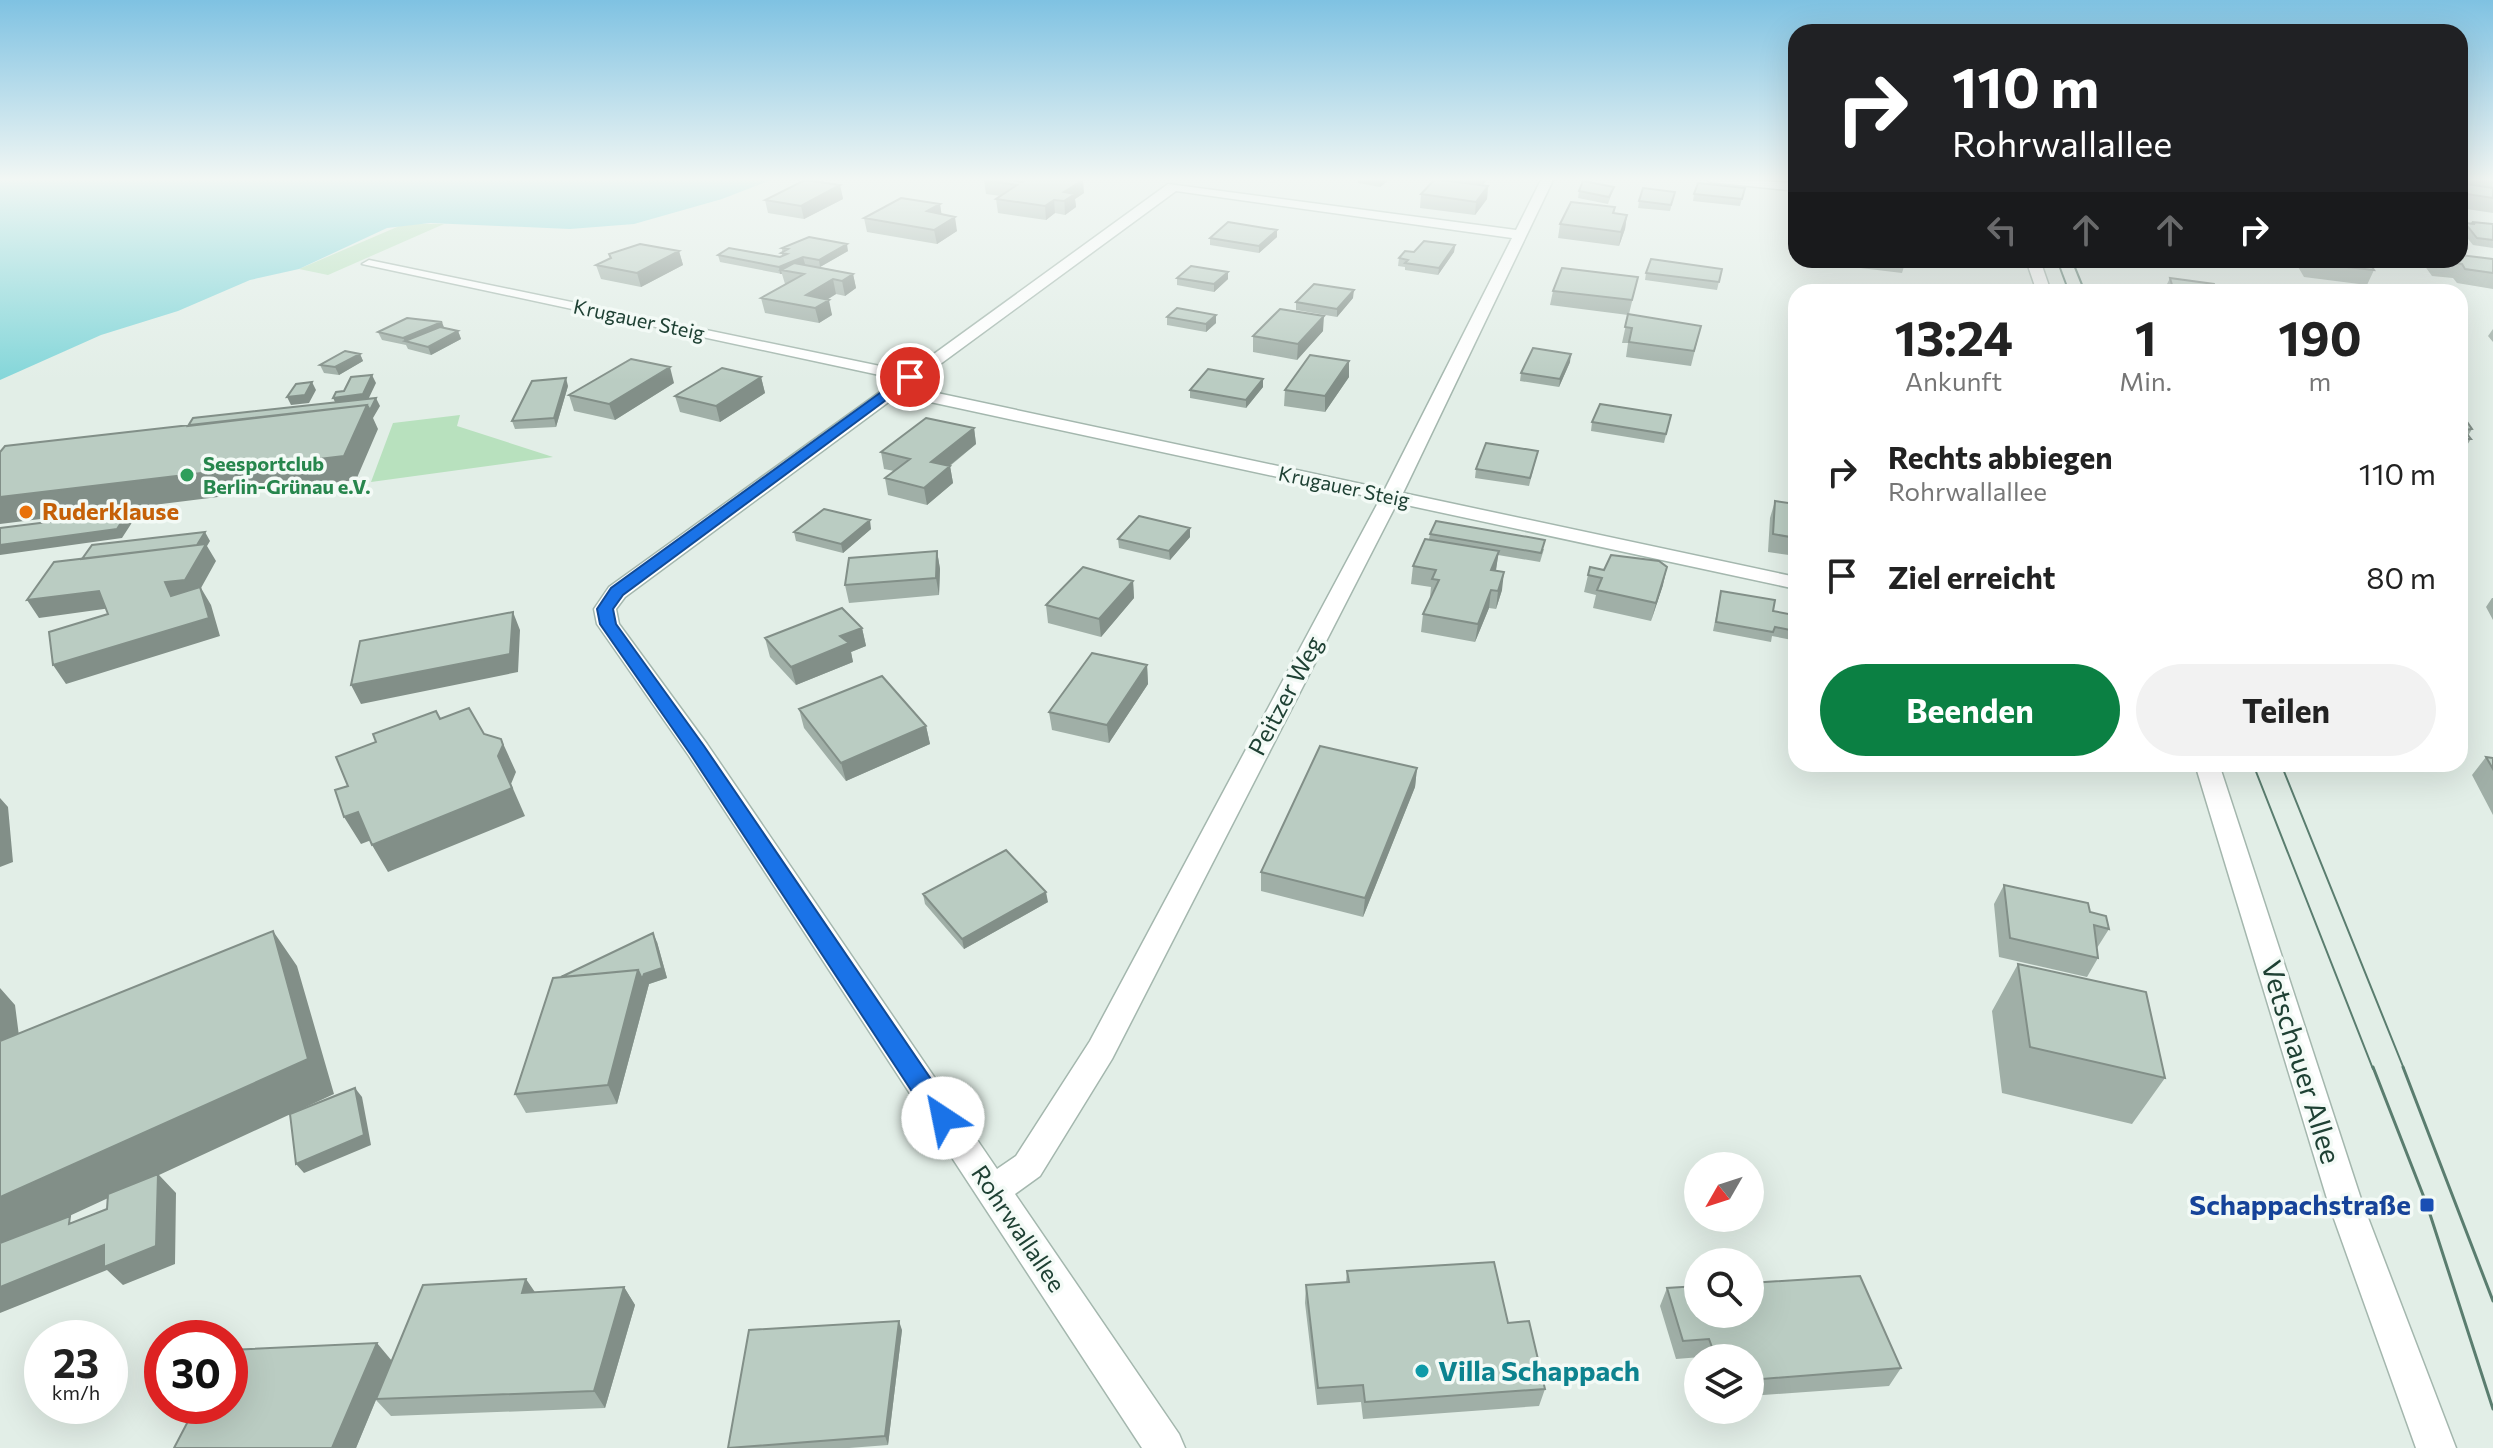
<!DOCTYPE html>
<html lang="de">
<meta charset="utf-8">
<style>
:root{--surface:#fff;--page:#f2f2f2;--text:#222;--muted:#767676;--accent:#0b8043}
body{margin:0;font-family:Commissioner,sans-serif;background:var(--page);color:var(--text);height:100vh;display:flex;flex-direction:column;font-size:30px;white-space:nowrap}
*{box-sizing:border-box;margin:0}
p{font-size:26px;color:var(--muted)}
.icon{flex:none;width:44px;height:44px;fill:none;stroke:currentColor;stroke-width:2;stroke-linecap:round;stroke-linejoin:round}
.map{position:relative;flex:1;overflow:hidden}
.side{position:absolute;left:1788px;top:284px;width:680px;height:488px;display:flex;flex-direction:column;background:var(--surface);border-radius:24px;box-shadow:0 8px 32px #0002}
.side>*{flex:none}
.banner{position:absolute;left:1788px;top:24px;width:680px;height:244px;border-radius:24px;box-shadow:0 8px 32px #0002;background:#202124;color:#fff;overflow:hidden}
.needle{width:52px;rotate:231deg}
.buttons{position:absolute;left:1684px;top:1152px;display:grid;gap:16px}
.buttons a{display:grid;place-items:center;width:80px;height:80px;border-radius:50%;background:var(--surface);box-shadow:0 8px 32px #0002;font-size:40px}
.speed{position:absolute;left:24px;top:1320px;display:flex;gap:16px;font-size:40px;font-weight:700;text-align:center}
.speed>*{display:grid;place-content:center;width:104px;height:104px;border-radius:50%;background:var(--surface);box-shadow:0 8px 32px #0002;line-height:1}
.speed small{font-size:20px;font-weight:400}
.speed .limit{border:12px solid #d22;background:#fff;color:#111}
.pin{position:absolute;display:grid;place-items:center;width:68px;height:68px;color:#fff;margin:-34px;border:4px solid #fff;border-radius:50%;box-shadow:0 2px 8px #0007}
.me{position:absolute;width:88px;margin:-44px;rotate:326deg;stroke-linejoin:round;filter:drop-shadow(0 0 6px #0008)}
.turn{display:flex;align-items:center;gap:28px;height:168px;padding:0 32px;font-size:36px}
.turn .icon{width:104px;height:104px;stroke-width:2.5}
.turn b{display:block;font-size:56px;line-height:68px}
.lanes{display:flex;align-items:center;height:76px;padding:0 32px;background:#0003;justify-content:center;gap:40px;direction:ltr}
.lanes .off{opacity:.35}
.eta{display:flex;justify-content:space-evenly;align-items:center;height:136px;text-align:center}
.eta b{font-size:48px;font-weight:700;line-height:56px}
.primary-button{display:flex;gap:16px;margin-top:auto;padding:16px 32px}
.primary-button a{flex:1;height:92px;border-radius:48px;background:var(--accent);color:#fff;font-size:32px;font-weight:700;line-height:92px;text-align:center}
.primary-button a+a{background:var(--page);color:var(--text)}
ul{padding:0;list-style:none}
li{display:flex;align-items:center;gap:24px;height:104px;padding:0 32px}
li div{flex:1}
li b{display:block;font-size:30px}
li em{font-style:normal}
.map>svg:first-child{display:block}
</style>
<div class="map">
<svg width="2493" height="1448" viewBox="0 0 2493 1448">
<rect width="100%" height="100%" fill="#e2eee7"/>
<path fill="#b8e1be" d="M404,224H444L328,275L299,269Z
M460,415L457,426L553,457L371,482L393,423Z"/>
<path fill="#83d6d9" d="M0,178H776L722,199L634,224L570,229L430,223L387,228L299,269L250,280L178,311L101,335L0,380Z"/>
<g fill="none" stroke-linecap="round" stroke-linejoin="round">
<g stroke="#a4b7ae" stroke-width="3">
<path id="minor" d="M1542,178H1554L1403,493L1796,577V589L1397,503L1112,1059L1040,1176L1015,1194L1179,1434L1185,1448H1142L689,756L597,624L594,609L609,587L898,379L362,264L369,260L909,372L1168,184L1516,230ZM1176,191L1512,238L1385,489L909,387ZM898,395L1380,499L1090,1041L1016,1156L997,1169L707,744L619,624L616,609L625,597Z
M1704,178L1796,183V191L1710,182Z
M2026,260H2040L2051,292H2037Z
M2195,764H2219L2362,1202L2456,1448H2416L2328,1202Z"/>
</g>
<use href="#minor" fill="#fff" fill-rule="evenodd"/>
<path stroke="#5a7d6f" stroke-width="2" d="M2057,260L2069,292
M2072,260L2085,292
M2253,764L2373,1069
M2281,764L2404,1069"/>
<path stroke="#5a7d6f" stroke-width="3" d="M2373,1067L2427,1205L2493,1409
M2403,1067L2493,1301"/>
</g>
<path fill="#a0afa7" d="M1358,178H1391L1380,187L1358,183Z
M1446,178H1490L1482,185Z
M2460,178H2493V213L2460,208Z
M984,180L1084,193L1075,199L1076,207L1065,215L1055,213L1046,220L998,213L996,199L1001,196L986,194Z
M840,185L843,199L804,219L768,213L765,200Z
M1488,186L1487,199L1475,215L1420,208L1421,194Z
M1614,187L1608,204L1578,198L1579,191Z
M1745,188L1740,206L1693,201L1694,194Z
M1675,192L1670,211L1638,208L1639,201Z
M1796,197V226L1791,225Z
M940,204L941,214L957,231L937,244L867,232L864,218Z
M1615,207L1614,214L1627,215L1625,229L1619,246L1558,238L1560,224Z
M2472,222L2493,224V248L2473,245L2461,230L2465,223H2471Z
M1277,230V237L1259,253L1210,245V238Z
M1455,245L1454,252L1438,275L1405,270V267L1398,266L1399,258L1414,252Z
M782,248L848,251L820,267L853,274L856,288L845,296L836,294L827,300L832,315L819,323L765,313L761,298L785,284L782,274L720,262L718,255L780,257L782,256Z
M679,251L683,265L641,287L601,279L596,265L610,258L609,254Z
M2493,259V289L2457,283L2453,278L2432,276L2424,265L2427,260Z
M1836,260H1906L1902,273L1836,265Z
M2163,260H2201L2199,264Z
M2294,260H2362L2374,270L2367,285L2304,277Z
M1722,269L1717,290L1645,280L1646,273Z
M1228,272V279L1214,292L1177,285V278Z
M1638,277L1629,314L1701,326L1691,366L1626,357L1628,343H1622L1628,315L1550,305L1553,291Z
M2170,278L2217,292H2163Z
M1353,298L1337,317L1296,310V302Z
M1167,317L1216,323L1206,332L1167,325Z
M444,328L458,331L461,339L431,355L408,349L406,345L382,340L378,332Z
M2493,329V342L2488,336Z
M1323,331L1297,360L1253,352V336Z
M360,354L363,361L339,375L324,373L320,365Z
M1349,361V377L1325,412L1284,406L1285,390Z
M1570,362L1559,387L1520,381L1521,373Z
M761,377L765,393L720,422L680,412L675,396Z
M1263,379V387L1246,408L1190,398V390Z
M674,383L615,420L574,411L569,395Z
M568,386L556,427L515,429L512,421Z
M1671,415L1664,443L1591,431L1592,422Z
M2460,418L2472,429L2468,436L2471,439L2460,456Z
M974,428L976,444L950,466L953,483L927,505L888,495L885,478L894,471L884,469L881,452Z
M1538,451L1529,486L1475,478L1476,469Z
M1775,501L1796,504V556L1768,552L1770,518Z
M1190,528V537L1170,560L1119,548L1118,539Z
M871,529L843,553L796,541L794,532Z
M1430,534L1544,549L1540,562L1498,555L1496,571L1502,590L1496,609L1489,608L1475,642L1421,632L1423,614L1431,597H1430L1431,587L1411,584L1413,566L1429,539Z
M937,551L940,569L939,595L849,603L845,585Z
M1588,575L1663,585L1651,621L1593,608L1596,595L1584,592Z
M1133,581L1134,598L1101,637L1048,623L1046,605Z
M1721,591L1773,611L1795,631L1792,640L1772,636L1771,642L1713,631Z
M2492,598H2493V620L2486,607Z
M862,628L866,646L851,652L853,662L796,685L770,657L765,638Z
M1147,665L1148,684L1109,743L1052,730L1049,712Z
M799,709L926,726L930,744L846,781L804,728Z
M2486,757L2493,758V815L2472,775Z
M1417,768L1415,787L1363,917L1261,891V872Z
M2004,885L2090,912L2109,929L2097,948L2098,958L2087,977L1999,957L1994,904Z
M923,894L1048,902L964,949L925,904Z
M657,942L667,978L649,984L617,1104L526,1113L515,1094L561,977Z
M2018,964L2165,1078L2132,1124L2002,1093L1992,1011Z
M1347,1271L1508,1323L1545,1389L1539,1406L1363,1419L1361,1402L1317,1405L1305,1303L1306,1285L1346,1282Z
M624,1287L635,1305L605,1408L391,1416L376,1400L356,1448H174L392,1360L535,1293Z
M1667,1288L1901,1368L1889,1386L1750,1396V1358L1701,1357L1676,1359L1660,1306Z
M902,1330L888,1445L849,1448H728Z"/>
<path fill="#828f88" d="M1383,178H1391L1380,187L1381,180Z
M1482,178H1490L1482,185Z
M1083,180L1084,193L1075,199L1076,207L1065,215L1064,192Z
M840,185L843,199L804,219L801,206Z
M1488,186L1487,199L1475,215L1476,202Z
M1054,200L1055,213L1046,220L1045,206Z
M940,204L942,217L927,211Z
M1627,215L1625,229L1619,246L1621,232Z
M955,217L957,231L937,244L934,230Z
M1277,230V237L1259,253V246Z
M847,244L848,251L820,267L819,260Z
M1455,245L1454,252L1438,275L1439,268Z
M679,251L683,265L641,287L637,273Z
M803,257L805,264L781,270L782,274H780L779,267Z
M1228,272V279L1214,292V284Z
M853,274L856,288L845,296L842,281Z
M833,279L836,294L813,308L806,295Z
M1354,290L1353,298L1337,317V309Z
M829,300L832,315L819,323L815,308Z
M1216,315V323L1206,332V324Z
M1324,316L1323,331L1297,360L1298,344Z
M442,322L445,330L405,341L403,338Z
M458,331L461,339L431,355L428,347Z
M360,354L363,361L339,375L335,367Z
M1571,354L1570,362L1559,387L1560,379Z
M1349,361V377L1325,412V396Z
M670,367L674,383L615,420L609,404Z
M372,375L376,383L367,402L337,406L333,398Z
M761,377L765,393L720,422L716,406Z
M566,378L568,386L556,427L554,418Z
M1263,379V387L1246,408V400Z
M312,382L316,390L309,403L291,405L287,397Z
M376,398L380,406L373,418L378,429L356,480L0,524V497L367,405Z
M974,428L976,444L934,478L931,462Z
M950,466L953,483L927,505L924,488Z
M128,512L133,521L122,538L0,555V545Z
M870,520L871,529L843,553L841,544Z
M1190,528V537L1170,560L1169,551Z
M205,532L210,541L207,546L216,561L201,588L211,605L220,636L66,684L53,665L176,600L85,573Z
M937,551L940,569L939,595L936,578Z
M1499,551L1496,569L1489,588L1491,570Z
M1667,567L1663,585L1651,621L1656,603Z
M1504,572L1502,590L1496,609L1498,591Z
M1133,581L1134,598L1101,637L1099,619Z
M1491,590L1489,608L1475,642L1478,624Z
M99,591L111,608L39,618L27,600Z
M513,612L520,630L518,672L361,704L351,685Z
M862,628L866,646L851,652L853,662L796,685L791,667L840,636Z
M1147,665L1148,684L1109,743L1107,725Z
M926,726L930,744L846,781L841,763Z
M501,739L516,772L511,784L525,816L388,872L372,845Z
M1417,768L1415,787L1363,917L1365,898Z
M0,798L8,807L13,862L0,867Z
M358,812L374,839L361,844L344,817Z
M1046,892L1048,902L964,949L962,939Z
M273,931L297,966L334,1094L159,1175L176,1193L175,1264L123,1285L107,1270L0,1313V1287L158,1175L0,1248V1197Z
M653,933L657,942L667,978L649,984L617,1104L608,1085L638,970Z
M0,988L15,1005L19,1036L0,1044Z
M355,1088L362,1097L371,1145L304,1173L296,1164Z
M526,1279L539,1298L522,1293Z
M624,1287L635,1305L605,1408L594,1391Z
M899,1321L902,1330L888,1445L885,1436Z
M377,1343L392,1361L356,1448H332Z"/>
<path fill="#baccc2" stroke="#828f88" stroke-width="2" d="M988,178H1004L1022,182L1028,178H1072L1083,180L1064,192L1075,194L1064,201L1054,200L1045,206L996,199L1017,185L984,180Z
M1435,179L1488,186L1476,202L1421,194Z
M805,180L840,185L801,206L765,200Z
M1583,181L1614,187L1609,197L1579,191Z
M1698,183L1745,188L1742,199L1694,194Z
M2460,183L2493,188V198L2460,193Z
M1643,188L1675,192L1671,205L1639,201Z
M901,198L940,204L927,211L955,217L934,230L864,218Z
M1571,202L1615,207L1613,213L1627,215L1621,232L1560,224Z
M1228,222L1277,230L1259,246L1210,238Z
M2472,222L2493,224V240L2477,238L2465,223L2475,224Z
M809,237L847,244L819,260L803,257L779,267L718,255L729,248L780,257L787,254L781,253L788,249L782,248Z
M1424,241L1455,245L1439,268L1405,263L1408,260L1399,258L1405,251L1414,252Z
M640,244L679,251L637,273L596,265L611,258L609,254Z
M2460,255L2493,259V273L2465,269L2462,264L2440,261L2439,260H2460Z
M1651,259L1722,269L1719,282L1646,273Z
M2309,260L2368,261L2374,270L2311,263Z
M794,263L853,274L842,281L833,279L806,295L829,300L815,308L761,298L804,274L781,270Z
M1191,266L1228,272L1214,284L1177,278Z
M1562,268L1638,277L1632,300L1553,291Z
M2170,278L2214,284L2217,292H2174Z
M1314,284L1354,290L1337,309L1296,302Z
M1931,290L1953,292H1932Z
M1177,308L1216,315L1206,324L1167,317Z
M1280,309L1324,316L1298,344L1253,336Z
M1628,314L1701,326L1694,351L1629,342L1632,328L1625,327Z
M407,318L442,322L403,338L378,332Z
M440,327L458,331L428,347L405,341Z
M1533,348L1571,354L1560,379L1521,373Z
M345,351L360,354L335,367L320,365Z
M1310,355L1349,361L1325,396L1285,390Z
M631,359L670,367L609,404L569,395Z
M722,368L761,377L716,406L675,396Z
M1208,369L1263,379L1246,400L1190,390Z
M372,375L363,394L333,398L336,392L344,391L351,377Z
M566,378L554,418L512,421L532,381Z
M312,382L305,395L287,397L296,384Z
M376,398L370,410L367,405L188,426L193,418Z
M1600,404L1671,415L1666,434L1592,422Z
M367,405L344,456L0,497V452L5,446Z
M926,418L974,428L931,462L950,466L924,488L885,478L910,459L881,452Z
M2460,418L2465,419L2472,429L2464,430L2471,439H2460Z
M1486,443L1538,451L1530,478L1476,469Z
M1775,501L1796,504V538L1773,534Z
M824,509L870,520L841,544L794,532Z
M128,512L117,529L0,545V528Z
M1139,516L1190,528L1169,551L1118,539Z
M1436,521L1545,540L1541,553L1430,534Z
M205,532L197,545L82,559L92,545Z
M1425,539L1499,551L1491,570L1504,572L1498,591L1491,590L1478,624L1423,614L1439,580L1432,579L1436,570L1413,566Z
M206,544L185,580L165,582L171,596L200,587L209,618L53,665L49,632L108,614L99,591L27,600L54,562Z
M937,551L936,578L845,585L849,558Z
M1611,555L1659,561L1667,567L1656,603L1597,590L1602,578L1588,575L1590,567L1604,570Z
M1083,567L1133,581L1099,619L1046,605Z
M1721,591L1775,600L1773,611L1794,615L1795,631L1775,627L1773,632L1716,622Z
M842,608L862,628L840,636L849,643L791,667L765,638Z
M513,612L510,654L351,685L360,641Z
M1092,653L1147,665L1107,725L1049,712Z
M882,676L926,726L841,763L799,709Z
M469,708L484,734L501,739L503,745L498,756L512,788L372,845L358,812L344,817L335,790L348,786L336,757L376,742L373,734L436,711L440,719Z
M1320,746L1417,768L1365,898L1261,872Z
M2486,757L2493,758V769Z
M1006,850L1046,892L962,939L923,894Z
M2004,885L2088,903L2090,912L2106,916L2109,929L2094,925L2098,958L2010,938Z
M273,931L308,1059L0,1197V1041Z
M653,933L662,968L644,974L642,979L638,970L561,977Z
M2018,964L2146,992L2165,1078L2030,1047Z
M638,970L608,1085L515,1094L553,978Z
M355,1088L364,1135L296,1164L290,1114Z
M158,1174L156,1246L104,1267V1245L0,1287V1243L70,1216L69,1224L107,1209L108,1194Z
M1494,1262L1508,1323L1529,1321L1545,1389L1365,1402L1363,1385L1318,1388L1306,1285L1349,1282L1347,1271Z
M1860,1276L1901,1368L1750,1380V1358H1716L1709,1339L1683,1341L1667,1288L1698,1286V1314H1750V1283Z
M526,1279L522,1293L624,1287L594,1391L376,1399L423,1285Z
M899,1321L885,1436L728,1448L749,1330Z
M377,1343L332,1448H174L196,1406H230V1350Z"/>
<linearGradient id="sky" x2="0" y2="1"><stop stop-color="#7fc2e2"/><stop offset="0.47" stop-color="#f2f7f4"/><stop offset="1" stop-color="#f2f7f4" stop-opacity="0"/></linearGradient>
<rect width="2493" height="381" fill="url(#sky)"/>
<path fill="#1a73e8" stroke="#114b97" stroke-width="2" d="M906,374L917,377L623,595L613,609L616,624L704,746L952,1110L955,1118L952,1125L943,1128L934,1125L691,755L600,624L597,609L611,588Z"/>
<circle fill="#2e9e5b" stroke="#f3faf6" stroke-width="3" cx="187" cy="475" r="8"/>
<circle fill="#e8710a" stroke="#f3faf6" stroke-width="3" cx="26" cy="512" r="8"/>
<rect fill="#1a4fb4" stroke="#f3faf6" stroke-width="3" x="2419" y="1197" width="16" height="16" rx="4"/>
<circle fill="#0f9aa8" stroke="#f3faf6" stroke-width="3" cx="1422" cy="1371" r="8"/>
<g text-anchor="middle" stroke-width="7" stroke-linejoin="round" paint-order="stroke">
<g font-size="20" fill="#1f4134" stroke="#f3faf6">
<text transform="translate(639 320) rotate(12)" y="7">Krugauer Steig</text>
<text transform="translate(1344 487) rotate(12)" y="7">Krugauer Steig</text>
</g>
<g font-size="20" font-weight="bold" fill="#27864d" stroke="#f3faf6" text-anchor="start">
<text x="203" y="471">Seesportclub<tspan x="203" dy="23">Berlin-Grünau e.V.</tspan></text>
</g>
<g font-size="24" font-weight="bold" fill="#c56008" stroke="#f3faf6" text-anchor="start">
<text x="42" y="520">Ruderklause</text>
</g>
<g font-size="24" fill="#1f4134" stroke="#f3faf6">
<text transform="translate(1286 696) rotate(-62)" y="8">Peitzer Weg</text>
<text transform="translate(1018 1229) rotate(56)" y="8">Rohrwallallee</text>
</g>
<g font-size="28" fill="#1f4134" stroke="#f3faf6">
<text transform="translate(2301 1062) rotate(73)" y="10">Vetschauer Allee</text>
</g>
<g font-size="28" font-weight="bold" fill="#164399" stroke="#f3faf6" text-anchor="end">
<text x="2411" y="1215">Schappachstraße</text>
</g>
<g font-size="28" font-weight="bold" fill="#0d838f" stroke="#f3faf6" text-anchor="start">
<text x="1438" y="1381">Villa Schappach</text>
</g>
</g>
</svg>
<div class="buttons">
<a><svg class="needle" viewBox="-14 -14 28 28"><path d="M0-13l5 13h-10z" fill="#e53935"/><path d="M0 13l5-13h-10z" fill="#767676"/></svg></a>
<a><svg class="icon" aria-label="search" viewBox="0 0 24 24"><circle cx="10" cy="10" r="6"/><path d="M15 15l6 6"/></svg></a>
<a><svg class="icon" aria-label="layers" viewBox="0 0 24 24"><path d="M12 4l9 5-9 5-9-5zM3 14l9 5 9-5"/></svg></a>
</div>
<div class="speed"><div>23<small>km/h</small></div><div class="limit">30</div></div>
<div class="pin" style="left:910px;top:377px;background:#d93025"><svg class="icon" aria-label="arrive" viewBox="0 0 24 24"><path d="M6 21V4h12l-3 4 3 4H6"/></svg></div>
<svg class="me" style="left:943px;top:1118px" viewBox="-20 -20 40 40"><circle r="19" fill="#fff"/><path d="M0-13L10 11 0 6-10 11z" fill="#1a73e8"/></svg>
<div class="banner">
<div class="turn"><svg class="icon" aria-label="right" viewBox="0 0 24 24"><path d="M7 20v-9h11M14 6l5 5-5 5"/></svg><div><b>110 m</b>Rohrwallallee</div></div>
<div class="lanes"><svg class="icon off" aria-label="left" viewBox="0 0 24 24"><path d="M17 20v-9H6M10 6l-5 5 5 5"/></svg><svg class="icon off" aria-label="ahead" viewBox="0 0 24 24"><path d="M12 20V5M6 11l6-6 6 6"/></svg><svg class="icon off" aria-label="ahead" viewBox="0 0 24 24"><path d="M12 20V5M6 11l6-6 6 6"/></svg><svg class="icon" aria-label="right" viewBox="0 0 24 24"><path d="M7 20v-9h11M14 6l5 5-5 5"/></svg></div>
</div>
<section class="side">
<div class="eta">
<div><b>13:24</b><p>Ankunft</p></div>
<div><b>1</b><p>Min.</p></div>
<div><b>190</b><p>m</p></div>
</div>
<ul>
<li><svg class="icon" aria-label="right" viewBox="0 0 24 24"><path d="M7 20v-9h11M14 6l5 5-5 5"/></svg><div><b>Rechts abbiegen</b><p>Rohrwallallee</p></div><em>110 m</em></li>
<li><svg class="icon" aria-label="arrive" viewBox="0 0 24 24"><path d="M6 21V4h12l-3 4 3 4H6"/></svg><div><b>Ziel erreicht</b></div><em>80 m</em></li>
</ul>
<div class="primary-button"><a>Beenden</a><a>Teilen</a></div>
</section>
</div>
